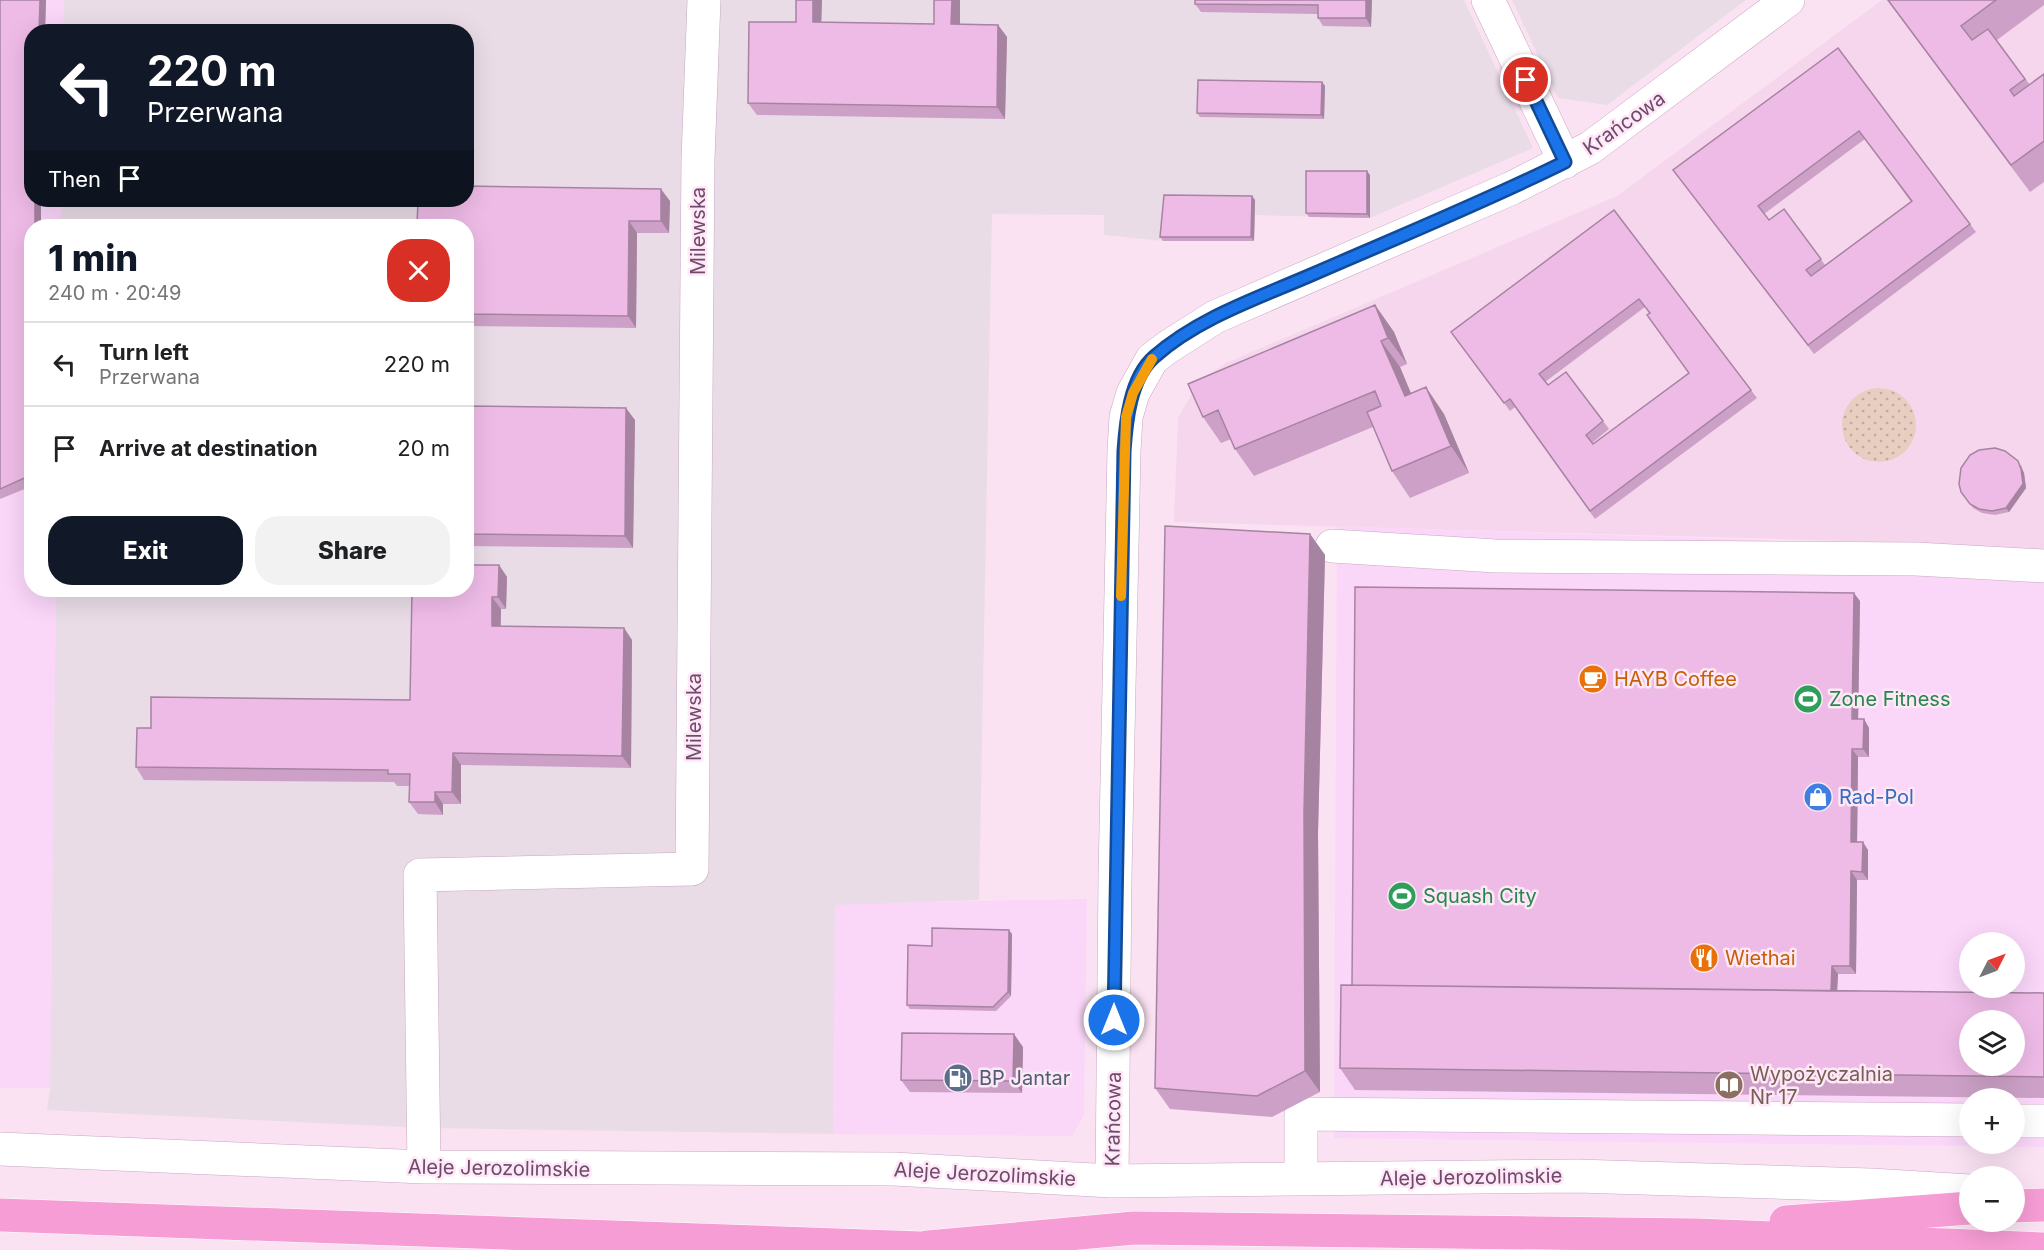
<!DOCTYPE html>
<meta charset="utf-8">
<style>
:root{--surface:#fff;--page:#f2f2f2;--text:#202124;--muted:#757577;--line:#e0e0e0;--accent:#111827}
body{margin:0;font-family:Inter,sans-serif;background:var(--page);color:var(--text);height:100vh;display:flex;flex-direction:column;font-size:22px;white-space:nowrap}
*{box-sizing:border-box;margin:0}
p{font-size:20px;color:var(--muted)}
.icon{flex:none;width:33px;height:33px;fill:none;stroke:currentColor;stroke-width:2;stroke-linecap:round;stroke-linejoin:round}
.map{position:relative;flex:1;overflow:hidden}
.details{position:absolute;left:24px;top:219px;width:450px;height:378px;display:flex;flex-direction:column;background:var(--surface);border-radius:24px;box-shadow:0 6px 24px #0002}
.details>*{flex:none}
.top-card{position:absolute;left:24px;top:24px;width:450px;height:183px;border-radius:24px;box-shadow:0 6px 24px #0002;background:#111827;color:#fff;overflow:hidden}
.needle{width:39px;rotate:48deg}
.buttons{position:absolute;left:1959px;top:932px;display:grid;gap:12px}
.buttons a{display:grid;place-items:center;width:66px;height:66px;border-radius:50%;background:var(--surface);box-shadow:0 6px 24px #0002;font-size:30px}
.pin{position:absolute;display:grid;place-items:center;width:51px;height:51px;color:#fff;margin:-26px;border:3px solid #fff;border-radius:50%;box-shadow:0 2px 6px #0007}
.me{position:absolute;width:66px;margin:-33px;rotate:0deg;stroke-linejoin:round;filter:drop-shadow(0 0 4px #0008)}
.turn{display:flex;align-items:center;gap:21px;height:126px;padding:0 24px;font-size:27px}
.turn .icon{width:78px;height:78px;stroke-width:2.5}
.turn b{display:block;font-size:42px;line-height:51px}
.then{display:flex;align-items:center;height:57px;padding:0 24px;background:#0003;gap:12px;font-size:22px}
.round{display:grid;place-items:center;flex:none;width:63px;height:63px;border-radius:24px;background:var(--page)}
.head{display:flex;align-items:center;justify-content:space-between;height:102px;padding:0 24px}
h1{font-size:36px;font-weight:800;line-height:45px;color:var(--accent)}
.button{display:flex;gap:12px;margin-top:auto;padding:12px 24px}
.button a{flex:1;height:69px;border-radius:24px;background:var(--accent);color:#fff;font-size:24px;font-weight:800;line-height:69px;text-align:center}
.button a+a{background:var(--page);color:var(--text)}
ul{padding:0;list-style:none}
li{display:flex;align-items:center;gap:18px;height:84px;padding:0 24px;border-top:2px solid var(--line)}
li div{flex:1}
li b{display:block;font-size:22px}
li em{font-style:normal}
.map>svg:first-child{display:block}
</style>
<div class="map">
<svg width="2044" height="1250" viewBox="0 0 2044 1250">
<defs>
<pattern id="park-dots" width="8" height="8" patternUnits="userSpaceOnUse" patternTransform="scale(1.5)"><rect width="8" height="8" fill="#e7cec1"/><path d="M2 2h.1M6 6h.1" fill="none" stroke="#c0a9a1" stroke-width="1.8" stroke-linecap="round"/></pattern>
</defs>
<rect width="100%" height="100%" fill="#fae2f2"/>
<path fill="#f6d6ed" d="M1882,0H2044V550L1888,542L1174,522L1178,418L1198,383L1206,376L1226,363L1617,196Z"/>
<path fill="#fad6f9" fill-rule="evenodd" d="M0,0H64L63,31L32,32V200H61V226H32V590H56L50,1088H0Z
M1337,526L2044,550V1147L1334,1138ZM1970,942H2014V987H1970ZM1970,1020H2014V1065H1970ZM1970,1098H2014V1143H1970Z
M1087,899L1084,1115L1072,1136L833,1134L835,904Z"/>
<path fill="#e9dce7" d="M64,0H1464L1533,148L1370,218L1255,215L1254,241H1163L1104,235V215L992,214L979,900L835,905L833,1134L424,1128L47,1110L50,1088L56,590H466V226H61V200H466V32L63,31Z
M1512,0H1746L1607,105L1558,98Z"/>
<path fill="url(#park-dots)" d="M1842 425a37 37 0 1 1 74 0a37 37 0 1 1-74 0Z"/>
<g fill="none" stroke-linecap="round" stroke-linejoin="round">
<g stroke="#c8a7c2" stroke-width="34">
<path id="minor" d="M1488,0L1565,162
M1332,546L1496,556L1916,559L2044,566
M2014,1121H2044
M0,1149L424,1167L893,1169L1112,1181L1577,1176L1871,1185L1970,1191
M424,1167L420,875L692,869L698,159L704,0
M1301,1178V1114L1970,1120
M1112,1181L1115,877L1124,451L1126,417L1133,393L1152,359L1168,347L1215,317L1512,188L1590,148L1788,0"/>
</g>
<g stroke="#fff" stroke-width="34">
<path id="major" d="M2014,1206L2044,1205
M0,1215L949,1249
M1786,1222L1970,1208
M928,1247L1134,1228L1697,1235L2044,1249"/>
</g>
<use href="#minor" stroke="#fff" stroke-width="33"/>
<use href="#major" stroke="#f69dd5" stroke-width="33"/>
</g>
<path fill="#cda1c7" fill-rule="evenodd" d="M0,0H46L45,32H32V486L0,499Z
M796,0H822L821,22L934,24L960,0V24L998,25L1007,37L1005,119L757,115L748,103L796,22Z
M1372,0L1371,27L1323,26L1318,18V14L1201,12L1195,4Z
M1887,0H2044V5L1997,40L2030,85L2044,74V182L2030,192Z
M1838,48L1976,232L1814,354L1673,170ZM1865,139L1911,202L1825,265L1784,209L1769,220L1764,214Z
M1322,82L1325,86L1324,119L1200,117L1197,113Z
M1370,175V218L1309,217L1306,213Z
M1252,196L1255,200L1254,241H1163L1160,237Z
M670,201L669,233H637L636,328L466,326V226Z
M1614,210L1757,398L1595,519L1515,407L1510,411L1451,332ZM1645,307L1689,373L1593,444L1592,443L1609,429L1603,421L1548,385L1545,382Z
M1375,305L1394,332L1407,364L1400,367L1411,393L1444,414L1469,473L1410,498L1392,471L1373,427L1254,476L1235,449L1231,439L1221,443L1203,417Z
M466,406L635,420L633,548L466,546Z
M2021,465L2024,473L2026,488L2009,512L1995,515L1982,513L1973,508L1961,492Z
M1310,534L1325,555L1318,833L1320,1092L1272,1117L1170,1109L1155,1088Z
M499,565L507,577L506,609H501V626L624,628L632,640L631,768L461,765V804H443V815L418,814L409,802L410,786H397L394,782L144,780L136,767L151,728L410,700Z
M1860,601L1858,719H1864L1869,728V757H1858L1857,842L1868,850V880H1857L1856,974H1838L1837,991L2044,993V1098L1355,1090L1340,1068Z
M1012,934L1011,996L996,1011L910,1009L907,1005L932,946Z
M1023,1047L1022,1093L910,1092L901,1080Z"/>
<path fill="#a783a2" d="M40,0H46L45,32H39Z
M813,0H822L821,34L813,22Z
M952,0H960V36L951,24Z
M1366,0H1372L1371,27L1366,18Z
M998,25L1007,37L1005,119L997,107Z
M1322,82L1325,86L1324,119L1321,115Z
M1367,171L1370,175V218L1367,214Z
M661,189L670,201L669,233L661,221Z
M1252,196L1255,200L1254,241L1251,237Z
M35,200H41V226H35Z
M629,221L637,233L636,328L628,316Z
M1375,305L1394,332L1407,364L1388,338Z
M1381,341L1400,367L1423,423L1405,396Z
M32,364V480L29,476Z
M1426,387L1444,414L1469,473L1451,446Z
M626,408L635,420L633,548L625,536Z
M2018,461L2024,473L2026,488L2009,512L2006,508Z
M1310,534L1325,555L1318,833L1320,1092L1305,1071L1304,812Z
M499,565L507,577L506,609L498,597Z
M1854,593L1860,601L1858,727L1852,719Z
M492,597L501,609L500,638L492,626Z
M624,628L632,640L631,768L622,756Z
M1864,719L1869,728V757L1863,749Z
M1852,749L1858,757L1857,850L1851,842Z
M453,753L461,765V804L452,792Z
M435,792L443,804V815L435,802Z
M1863,842L1868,850V880L1862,872Z
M1851,871L1857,880L1856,974L1850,966Z
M1009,930L1012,934L1011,996L1008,992Z
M1832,966L1838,974L1836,1012L1830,1004Z
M1014,1034L1023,1047L1022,1093L1013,1081Z"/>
<path fill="#eebbe7" stroke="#a783a2" stroke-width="1.5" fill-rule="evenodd" d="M0,0H40L39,32H32V200H35V226H32V364L29,476L0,489Z
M796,0H813V22L934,24V0H952L951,24L998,25L997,107L748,103L749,22H796Z
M1195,0H1366V18H1318V5L1195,4Z
M1888,0H1996L1961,26L1972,40L1988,29L2025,79L2010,90L2014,96L2044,74V141L2011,165Z
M1838,48L1970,224L1808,345L1673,170ZM1859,131L1912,201L1811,276L1806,270L1821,259L1784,209L1769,220L1758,206Z
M1198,80L1322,82L1321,115L1197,113Z
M1306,171H1367V214L1306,213Z
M466,186L661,189V221H629L628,316L466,314V226H417L418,200H466Z
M1164,195L1252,196L1251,237H1160Z
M1614,210L1751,390L1590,511L1510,399L1504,403L1451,332ZM1639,299L1650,313L1647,315L1689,373L1593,444L1586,435L1603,421L1566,372L1548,385L1539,374Z
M1375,305L1388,338L1381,341L1405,396L1426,387L1451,446L1392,471L1367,412L1381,406L1375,391L1235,449L1218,410L1203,417L1188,384Z
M466,406L626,408L625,536L466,534Z
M1995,448L2005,451L2018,461L2021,469L2023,484L2006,508L1992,511L1979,509L1970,504L1961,492L1959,484L1961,468L1970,455L1979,450Z
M1165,526L1310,534L1304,812L1305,1071L1257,1096L1155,1088Z
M466,565H499L498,597H492V626L624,628L622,756L453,753L452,792H435V802H409L410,774H388V770L136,767L137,728H151V697L410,700L412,590H466Z
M1355,587L1854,593L1852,719H1864L1863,749H1852L1851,842H1863L1862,872L1851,871L1850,966H1832L1831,991L1352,985Z
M932,928L1009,930L1008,992L993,1007L907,1005L908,945L932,946Z
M1341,985L2044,993V1077L1340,1068ZM1970,1020H2014V1065H1970Z
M902,1033L1014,1034L1013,1081L901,1080Z"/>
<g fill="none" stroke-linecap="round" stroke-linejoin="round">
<g stroke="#114b97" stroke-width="15">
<path id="route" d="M1114,1020L1124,451C1126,422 1130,378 1154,357C1198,318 1258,298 1311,275C1396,238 1482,203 1565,162L1526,80"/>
</g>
<use href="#route" stroke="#1a73e8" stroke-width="10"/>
<path stroke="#f59e0b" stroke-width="10" d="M1121,596L1126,417L1133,393L1152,359"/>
</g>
<defs>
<g id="cafe-disc" transform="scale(1.5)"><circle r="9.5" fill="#e8710a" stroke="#fee7f6"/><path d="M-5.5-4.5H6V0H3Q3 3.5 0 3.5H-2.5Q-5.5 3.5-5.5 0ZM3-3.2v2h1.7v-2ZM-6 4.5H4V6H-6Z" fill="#fff"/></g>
<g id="stadium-disc" transform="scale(1.5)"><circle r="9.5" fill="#2e9e5b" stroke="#fee7f6"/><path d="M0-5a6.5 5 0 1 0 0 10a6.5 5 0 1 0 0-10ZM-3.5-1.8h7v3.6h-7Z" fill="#fff"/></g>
<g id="shop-disc" transform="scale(1.5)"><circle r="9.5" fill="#3f7fe0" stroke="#fee7f6"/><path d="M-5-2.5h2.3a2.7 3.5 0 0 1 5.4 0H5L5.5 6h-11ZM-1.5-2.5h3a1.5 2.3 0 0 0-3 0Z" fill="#fff"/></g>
<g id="restaurant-disc" transform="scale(1.5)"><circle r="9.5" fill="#e8710a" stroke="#fee7f6"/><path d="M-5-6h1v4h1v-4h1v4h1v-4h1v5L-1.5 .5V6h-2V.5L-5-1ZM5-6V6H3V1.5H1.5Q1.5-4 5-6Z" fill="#fff"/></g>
<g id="fuel-disc" transform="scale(1.5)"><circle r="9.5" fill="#5c6f8a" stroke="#fee7f6"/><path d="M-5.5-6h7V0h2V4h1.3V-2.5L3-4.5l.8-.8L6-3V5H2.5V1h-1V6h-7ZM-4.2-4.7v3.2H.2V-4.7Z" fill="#fff"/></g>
<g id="library-disc" transform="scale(1.5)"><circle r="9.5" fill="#8d6e63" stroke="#fee7f6"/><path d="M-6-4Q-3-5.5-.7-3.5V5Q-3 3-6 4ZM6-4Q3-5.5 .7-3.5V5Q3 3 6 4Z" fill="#fff"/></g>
</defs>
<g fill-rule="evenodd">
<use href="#cafe-disc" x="1593" y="679"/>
<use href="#stadium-disc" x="1808" y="699"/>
<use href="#shop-disc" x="1818" y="797"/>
<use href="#stadium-disc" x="1402" y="896"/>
<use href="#restaurant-disc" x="1704" y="958"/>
<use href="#fuel-disc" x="958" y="1078"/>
<use href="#library-disc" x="1729" y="1085"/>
</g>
<g text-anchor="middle" stroke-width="5" stroke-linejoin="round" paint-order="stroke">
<g font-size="20" fill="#704a6c" stroke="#fee7f6">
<text transform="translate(1624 123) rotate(-35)" y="7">Krańcowa</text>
<text transform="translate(698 231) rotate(-90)" y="7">Milewska</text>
<text transform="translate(694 717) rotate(-90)" y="7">Milewska</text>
<text transform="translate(1113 1119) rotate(-89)" y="7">Krańcowa</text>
<text transform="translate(499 1168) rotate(1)" y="7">Aleje Jerozolimskie</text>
<text transform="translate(985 1174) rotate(3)" y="7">Aleje Jerozolimskie</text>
<text transform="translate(1471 1177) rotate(-1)" y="7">Aleje Jerozolimskie</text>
</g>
<g font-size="20" fill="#c56008" stroke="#fee7f6" text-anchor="start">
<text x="1614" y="686">HAYB Coffee</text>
<text x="1725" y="965">Wiethai</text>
</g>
<g font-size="20" fill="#27864d" stroke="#fee7f6" text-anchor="start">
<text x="1829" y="706">Zone Fitness</text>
<text x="1423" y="903">Squash City</text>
</g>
<g font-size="20" fill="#366cbe" stroke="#fee7f6" text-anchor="start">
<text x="1839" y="804">Rad-Pol</text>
</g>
<g font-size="20" fill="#785e54" stroke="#fee7f6" text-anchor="start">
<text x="1750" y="1081">Wypożyczalnia<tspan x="1750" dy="23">Nr 17</tspan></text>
</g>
<g font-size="20" fill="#4e5e75" stroke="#fee7f6" text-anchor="start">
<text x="979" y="1085">BP Jantar</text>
</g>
</g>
</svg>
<div class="buttons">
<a><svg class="needle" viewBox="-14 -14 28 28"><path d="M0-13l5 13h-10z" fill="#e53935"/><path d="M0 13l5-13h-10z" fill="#757577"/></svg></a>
<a><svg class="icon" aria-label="layers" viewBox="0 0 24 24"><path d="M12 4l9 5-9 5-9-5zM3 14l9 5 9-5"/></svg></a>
<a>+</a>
<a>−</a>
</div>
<div class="pin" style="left:1526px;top:80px;background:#d93025"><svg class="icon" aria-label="arrive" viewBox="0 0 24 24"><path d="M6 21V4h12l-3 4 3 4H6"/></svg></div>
<svg class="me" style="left:1114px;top:1020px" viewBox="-20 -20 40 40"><circle r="17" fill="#1a73e8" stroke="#fff" stroke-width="3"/><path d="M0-11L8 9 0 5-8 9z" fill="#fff"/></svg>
<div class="top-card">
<div class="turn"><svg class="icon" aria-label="left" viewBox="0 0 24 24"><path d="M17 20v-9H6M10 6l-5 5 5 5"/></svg><div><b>220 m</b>Przerwana</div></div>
<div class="then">Then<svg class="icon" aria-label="arrive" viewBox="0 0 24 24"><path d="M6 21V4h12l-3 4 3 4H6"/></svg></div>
</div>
<section class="details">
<div class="head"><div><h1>1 min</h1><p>240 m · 20:49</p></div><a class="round" style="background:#d93025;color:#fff"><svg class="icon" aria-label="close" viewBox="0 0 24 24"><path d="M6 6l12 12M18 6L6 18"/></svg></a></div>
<ul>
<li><svg class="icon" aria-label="left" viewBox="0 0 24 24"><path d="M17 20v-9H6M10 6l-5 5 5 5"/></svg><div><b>Turn left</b><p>Przerwana</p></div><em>220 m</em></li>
<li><svg class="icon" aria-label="arrive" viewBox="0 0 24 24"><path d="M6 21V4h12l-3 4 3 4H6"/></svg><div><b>Arrive at destination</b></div><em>20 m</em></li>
</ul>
<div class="button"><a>Exit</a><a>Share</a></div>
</section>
</div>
